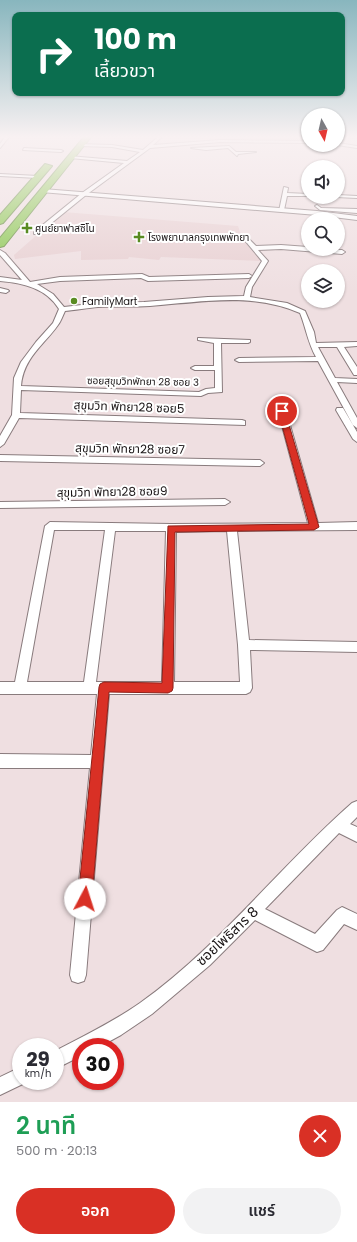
<!DOCTYPE html>
<html lang="th">
<meta charset="utf-8">
<style>
:root{--surface:#fff;--page:#f2f2f3;--text:#2b2b33;--muted:#7c7c81;--accent:#d93025}
body{margin:0;font-family:Poppins,"Noto Sans Thai",sans-serif;background:var(--page);color:var(--text);height:100vh;display:flex;flex-direction:column;font-size:15px;white-space:nowrap}
*{box-sizing:border-box;margin:0}
p{font-size:13px;color:var(--muted)}
.icon{flex:none;width:22px;height:22px;fill:none;stroke:currentColor;stroke-width:2;stroke-linecap:round;stroke-linejoin:round}
.map{position:relative;height:1102px;overflow:hidden}
.drawer{display:flex;flex-direction:column;background:var(--surface);flex:1}
.drawer>*{flex:none}
.banner{position:absolute;left:12px;top:12px;width:333px;height:84px;border-radius:8px;box-shadow:0 1px 3px #0004;background:#0b6e4f;color:#fff;overflow:hidden}
.needle{width:26px;rotate:172deg}
.tools{position:absolute;left:301px;top:108px;display:grid;gap:8px}
.tools a{display:grid;place-items:center;width:44px;height:44px;border-radius:50%;background:var(--surface);box-shadow:0 1px 3px #0004;font-size:20px}
.speed{position:absolute;left:12px;top:1038px;display:flex;gap:8px;font-size:20px;font-weight:700;text-align:center}
.speed>*{display:grid;place-content:center;width:52px;height:52px;border-radius:50%;background:var(--surface);box-shadow:0 1px 3px #0004;line-height:1}
.speed small{font-size:10px;font-weight:400}
.speed .limit{border:6px solid #d22;background:#fff;color:#111}
.pin{position:absolute;display:grid;place-items:center;width:34px;height:34px;color:#fff;margin:-17px;border:2px solid #fff;border-radius:50%;box-shadow:0 1px 4px #0007}
.me{position:absolute;width:44px;margin:-22px;rotate:5deg;stroke-linejoin:round;filter:drop-shadow(0 0 3px #0008)}
.turn{display:flex;align-items:center;gap:14px;height:84px;padding:0 16px;font-size:18px}
.turn .icon{width:52px;height:52px;stroke-width:2.5}
.turn b{display:block;font-size:28px;line-height:34px}
.round{display:grid;place-items:center;flex:none;width:42px;height:42px;border-radius:21px;background:var(--page)}
.head{display:flex;align-items:center;justify-content:space-between;height:68px;padding:0 16px}
h1{font-size:24px;font-weight:600;line-height:30px;color:#1e9e55}
.cta{display:flex;gap:8px;margin-top:auto;padding:8px 16px}
.cta a{flex:1;height:46px;border-radius:24px;background:var(--accent);color:#fff;font-size:16px;font-weight:600;line-height:46px;text-align:center}
.cta a+a{background:var(--page);color:var(--text)}
.map>svg:first-child{display:block}
</style>
<div class="map">
<svg width="357" height="1102" viewBox="0 0 357 1102">
<rect width="100%" height="100%" fill="#efdfe1"/>
<path fill="#e8d0d2" d="M63,212L238,226L242,238L261,261L161,257L159,260L129,257L128,259L81,260V251L15,259L14,255Z"/>
<g fill="none" stroke-linecap="round" stroke-linejoin="round">
<g stroke="#897b7d" stroke-width="2">
<path id="street" d="M5,137H9L0,148V144Z
M158,137H162L153,145L220,140L308,141V143L220,142L150,148L86,195L38,234H34V232L82,193L124,163L70,158L69,156L127,161L140,152L112,147L80,146L79,144L112,145L143,150Z
M338,143L357,146V148L337,145Z
M229,146L236,152H256L238,154L237,156L228,148L206,150L191,148Z
M24,148L61,150L63,151L61,152L23,150Z
M0,174L38,176L40,177L38,178L0,176Z
M284,187L288,188L287,193L308,194V196H287L284,210L279,211Z
M338,195L357,196V198L336,197H338Z
M317,205L321,208L357,209V213L320,210L315,206Z
M245,235L256,246L281,245L308,247V249L342,250L345,252L342,254L281,249L258,250L268,261L252,287L250,297L287,303L305,311L314,332L316,343L357,342V346L344,347L357,367V375H354L337,347H318L335,378L357,379V383L337,382L357,418V428L353,425L318,361L239,362L235,360L239,358L316,357C308,343 306,328 300,313C250,292 203,302 150,306C133,307 115,306 98,307C87,308 76,310 65,311C63,315 61,321 58,325C44,345 23,358 21,386L199,392L206,389L215,388V370H195L191,368L195,366H214V343L198,340V338L250,340V342L248,343H221L222,392L208,393L201,396L21,390L20,413L242,420L245,421V425L19,418L4,444L0,447V436L12,415L14,378L21,362L36,342L53,323L59,309C46,288 23,283 0,281V277L22,280L0,255V250L5,253L30,282L60,277L142,274L149,277L249,274L252,276L249,278L148,281L141,278L60,281L37,284L53,294L64,307L99,303L144,302L208,297L244,296L246,287L262,261L242,237Z
M0,288L8,290L9,291L6,293L0,292Z
M337,408H343L357,432V442L353,439L336,410Z
M279,409H285L286,411L318,523L357,522V530L237,531L249,640L357,642V652L250,650L252,688L250,692L246,694H109L86,975L84,981L78,983L72,981L70,975L90,768H0V754L91,755L97,694H0V682H15L45,526L50,522L171,524L308,523L278,411ZM54,530H105L84,682H27ZM115,531H166L162,682H96ZM227,531L238,645L240,682H174L176,532Z
M0,455L260,460L264,463L260,466L0,461Z
M225,499L230,502L225,505L0,508V502Z
M357,801V817L350,824L357,827V842L339,833L265,909L315,934L337,910L342,907L357,914V930L344,924L323,950L317,952L255,920L210,965L152,1014L121,1035L99,1047H81V1056L55,1069V1051C84,1036 113,1022 140,1003C219,947 279,867 352,803Z
M21,1067V1081H28L27,1082L0,1095V1077Z"/>
</g>
<g stroke="#897b7d" stroke-width="2">
<path id="secondary" d="M43,189L317,211L357,216V220L317,215L41,192L40,191Z"/>
</g>
<g stroke="#608838" stroke-width="2">
<path id="highway" d="M84,137H91L4,246L0,247V238Z
M45,164L52,166L3,223L0,224V215Z"/>
</g>
<use href="#street" fill="#fff" fill-rule="evenodd"/>
<use href="#secondary" fill="#fff" fill-rule="evenodd"/>
<use href="#highway" fill="#87c64b" fill-rule="evenodd"/>
</g>
<linearGradient id="sky" x2="0" y2="1"><stop stop-color="#88b6be"/><stop offset="0.47" stop-color="#f8f1f2"/><stop offset="1" stop-color="#f8f1f2" stop-opacity="0"/></linearGradient>
<rect width="357" height="291" fill="url(#sky)"/>
<path fill="#d93025" stroke="#8d1f18" d="M282,408L285,411L319,527L314,530L175,532L173,688L172,691L168,693L109,692L92,899L90,903L85,905L80,903L78,899L99,687L100,684L104,682L162,683L168,526L309,524L278,411Z"/>
<g fill="#598b22" stroke="#fff" stroke-width="1.5">
<path d="M25 222h4v4h4v4h-4v4h-4v-4h-4v-4h4z"/>
<path d="M137 231h4v4h4v4h-4v4h-4v-4h-4v-4h4z"/>
<circle cx="74" cy="301" r="4"/>
</g>
<g text-anchor="middle" stroke-width="4" stroke-linejoin="round" paint-order="stroke">
<g font-size="10" fill="#191415" stroke="#fff" text-anchor="start">
<text x="35" y="232">ศูนย์ยาฟาสซิโน</text>
<text x="148" y="241">โรงพยาบาลกรุงเทพพัทยา</text>
<text x="82" y="305">FamilyMart</text>
</g>
<g font-size="10" fill="#191415" stroke="#fff">
<text transform="translate(143 381) rotate(1)" y="4">ซอยสุขุมวิทพัทยา 28 ซอย 3</text>
</g>
<g font-size="12" fill="#191415" stroke="#fff">
<text transform="translate(129 407) rotate(2)" y="4">สุขุมวิท พัทยา28 ซอย5</text>
<text transform="translate(130 449) rotate(1)" y="4">สุขุมวิท พัทยา28 ซอย7</text>
<text transform="translate(112 492) rotate(-1)" y="4">สุขุมวิท พัทยา28 ซอย9</text>
</g>
<g font-size="14" fill="#191415" stroke="#fff">
<text transform="translate(227 936) rotate(-43)" y="5">ซอยโพธิสาร 8</text>
</g>
</g>
</svg>
<div class="tools">
<a><svg class="needle" viewBox="-14 -14 28 28"><path d="M0-13l5 13h-10z" fill="#e53935"/><path d="M0 13l5-13h-10z" fill="#7c7c81"/></svg></a>
<a><svg class="icon" aria-label="sound" viewBox="0 0 24 24"><path d="M4 9h4l5-4v14l-5-4H4zM17 9q2 3 0 6"/></svg></a>
<a><svg class="icon" aria-label="search" viewBox="0 0 24 24"><circle cx="10" cy="10" r="6"/><path d="M15 15l6 6"/></svg></a>
<a><svg class="icon" aria-label="layers" viewBox="0 0 24 24"><path d="M12 4l9 5-9 5-9-5zM3 14l9 5 9-5"/></svg></a>
</div>
<div class="speed"><div>29<small>km/h</small></div><div class="limit">30</div></div>
<div class="pin" style="left:282px;top:411px;background:#d93025"><svg class="icon" aria-label="arrive" viewBox="0 0 24 24"><path d="M6 21V4h12l-3 4 3 4H6"/></svg></div>
<svg class="me" style="left:85px;top:899px" viewBox="-20 -20 40 40"><circle r="19" fill="#fff"/><path d="M0-13L10 11 0 6-10 11z" fill="#d93025"/></svg>
<div class="banner">
<div class="turn"><svg class="icon" aria-label="right" viewBox="0 0 24 24"><path d="M7 20v-9h11M14 6l5 5-5 5"/></svg><div><b>100 m</b>เลี้ยวขวา</div></div>
</div>
</div>
<section class="drawer">
<div class="head"><div><h1>2 นาที</h1><p>500 m · 20:13</p></div><a class="round" style="background:#d93025;color:#fff"><svg class="icon" aria-label="close" viewBox="0 0 24 24"><path d="M6 6l12 12M18 6L6 18"/></svg></a></div>
<div class="cta"><a>ออก</a><a>แชร์</a></div>
</section>
